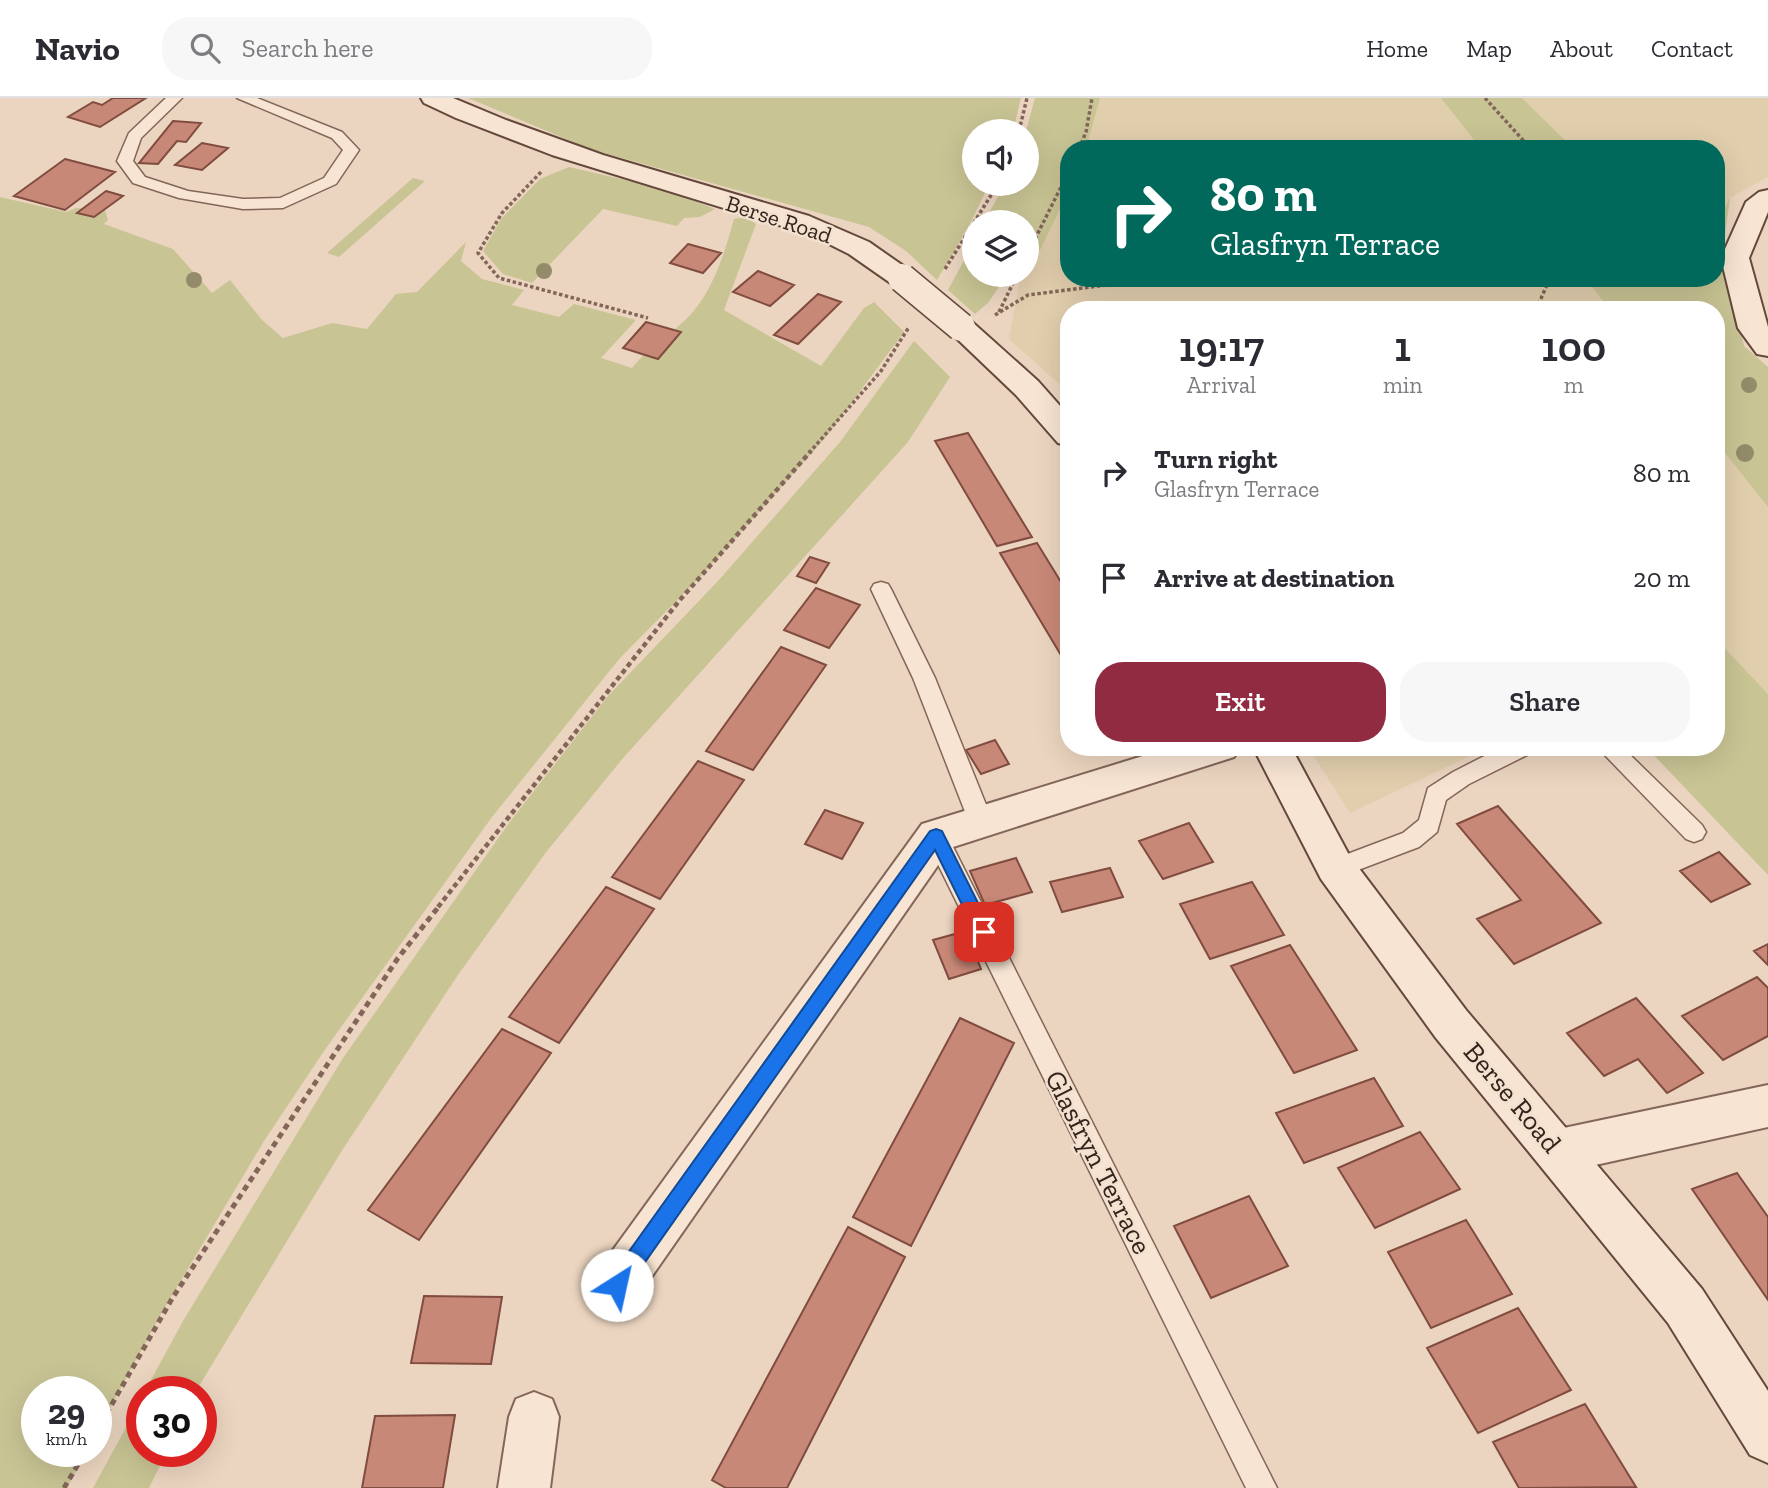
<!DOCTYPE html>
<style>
:root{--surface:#fff;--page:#f7f7f7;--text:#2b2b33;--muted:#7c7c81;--line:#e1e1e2;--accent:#902b41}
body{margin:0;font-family:"Zilla Slab",serif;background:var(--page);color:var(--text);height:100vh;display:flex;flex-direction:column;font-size:26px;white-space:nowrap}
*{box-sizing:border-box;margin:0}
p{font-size:23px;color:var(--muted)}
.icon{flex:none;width:38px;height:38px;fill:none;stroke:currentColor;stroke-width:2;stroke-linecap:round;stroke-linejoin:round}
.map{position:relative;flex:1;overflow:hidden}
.side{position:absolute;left:1060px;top:203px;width:665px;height:455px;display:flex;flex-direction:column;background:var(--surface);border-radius:28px;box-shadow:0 7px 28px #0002}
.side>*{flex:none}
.top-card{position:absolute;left:1060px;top:42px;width:665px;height:147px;border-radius:28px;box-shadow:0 7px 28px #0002;background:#00695c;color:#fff;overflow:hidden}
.tools{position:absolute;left:962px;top:21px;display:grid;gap:14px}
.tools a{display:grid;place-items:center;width:77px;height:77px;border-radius:50%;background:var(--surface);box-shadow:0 7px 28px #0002;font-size:35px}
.speed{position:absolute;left:21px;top:1278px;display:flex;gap:14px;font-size:35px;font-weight:700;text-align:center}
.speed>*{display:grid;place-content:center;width:91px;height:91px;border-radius:50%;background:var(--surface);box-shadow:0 7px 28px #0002;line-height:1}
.speed small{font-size:18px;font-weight:400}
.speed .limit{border:10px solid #d22;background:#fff;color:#111}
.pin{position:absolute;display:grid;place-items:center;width:60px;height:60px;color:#fff;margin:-30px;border-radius:14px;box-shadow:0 4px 10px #0006}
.me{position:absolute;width:77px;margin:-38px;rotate:35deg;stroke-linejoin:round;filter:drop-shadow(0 0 5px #0008)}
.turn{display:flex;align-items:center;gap:24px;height:147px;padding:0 35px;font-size:32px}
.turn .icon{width:91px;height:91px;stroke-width:2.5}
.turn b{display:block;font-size:49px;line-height:60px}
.eta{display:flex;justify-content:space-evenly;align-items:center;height:119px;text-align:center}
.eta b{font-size:42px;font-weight:600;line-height:49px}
.primary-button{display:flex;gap:14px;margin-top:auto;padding:14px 35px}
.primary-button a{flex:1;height:80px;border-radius:28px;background:var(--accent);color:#fff;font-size:28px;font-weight:600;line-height:80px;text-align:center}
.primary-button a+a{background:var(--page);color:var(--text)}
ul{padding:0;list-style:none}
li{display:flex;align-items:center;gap:21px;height:105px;padding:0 35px}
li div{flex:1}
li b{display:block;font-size:26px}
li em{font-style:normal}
header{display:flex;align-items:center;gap:42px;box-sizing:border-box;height:98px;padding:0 35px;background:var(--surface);border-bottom:2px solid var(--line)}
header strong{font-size:33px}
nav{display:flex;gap:38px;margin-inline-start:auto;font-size:24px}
.search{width:490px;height:63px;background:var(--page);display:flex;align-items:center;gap:18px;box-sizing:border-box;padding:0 24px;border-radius:28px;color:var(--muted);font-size:26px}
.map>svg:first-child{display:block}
</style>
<header>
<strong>Navio</strong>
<div class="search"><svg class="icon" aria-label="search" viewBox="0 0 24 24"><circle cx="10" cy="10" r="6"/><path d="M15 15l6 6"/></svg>Search here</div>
<nav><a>Home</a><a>Map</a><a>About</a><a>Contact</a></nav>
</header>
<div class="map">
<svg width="1768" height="1390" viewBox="0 0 1768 1390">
<rect width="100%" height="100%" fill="#ebd5c0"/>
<path fill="#e1cead" d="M1100,0H1441L1481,51H1086Z
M1522,0H1768V79L1730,100L1717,124V51H1574Z
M1069,93V180H1585L1610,212H1069V295L1009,241L1019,186L1024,177H1027V172Z
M1717,345L1768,409V596L1717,542Z
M1308,649H1489L1350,715Z"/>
<path fill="#c9c494" d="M468,0H1021L1013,33H975V86H989L971,124L937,182L906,153L869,129L590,51Z
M1035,0H1100L1086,51H1069V93L1040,152L1027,156V124H984L1005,86H1027L1026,33Z
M1441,0H1522L1574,51H1481Z
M569,69L660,90L715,111L700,119L684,120L677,128L603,111L532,185L503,176L483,153L501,121L540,81Z
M413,80L425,83L339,159L327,155Z
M0,99L66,114L76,110L105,112L108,122L104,126L173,151L212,195L230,182L262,222L283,240L332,225L367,231L396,196L417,194L466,144L461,163L482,181L524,192L512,207L559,219L574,206L636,222L601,260L632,270C649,248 674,235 692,215C715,188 725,153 734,121L747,119L756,126L724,212L821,268L864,210L874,204L904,234L826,339L703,476L620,560L492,719L324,953L264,1043L161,1216L96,1336V1293H37V1353H87L67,1390H0Z
M1730,100L1724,144L1730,188L1744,248L1768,269V409L1717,345V212H1610L1585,180H1717V124Z
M975,142V177H1007L988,205L975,216L948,192Z
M914,243L950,279L908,344L624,659L547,753L458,877L341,1054L196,1293H145L183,1223L343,960L509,725L608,598L718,483L840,344Z
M1717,542L1768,596V777L1646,649H1717Z
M142,1300V1353H167L149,1390H93Z"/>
<path fill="#c88877" stroke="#814c40" stroke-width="2" d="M113,0H146L100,29L68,19L93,4L102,7Z
M173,23L201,25L186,44L177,43L158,66L139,65Z
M202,45L228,50L202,72L175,67Z
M65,61L115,74L65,112L14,98Z
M106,93L123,98L94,119L77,115Z
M688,146L721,155L703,175L670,165Z
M758,173L794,187L770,208L733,194Z
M818,196L841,204L798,246L774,237Z
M646,224L681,234L658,261L623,250Z
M968,335L1032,439L997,448L935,343Z
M1037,445L1069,497L1068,569L1000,455Z
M810,459L829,465L816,485L797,478Z
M816,490L860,507L829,550L784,532Z
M781,549L826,567L753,672L706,653Z
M995,642L1009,666L981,676L966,652Z
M698,663L744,682L660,801L612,779Z
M1498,708L1601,825L1514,866L1477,821L1521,802L1457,726Z
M825,712L863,725L842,761L805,746Z
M1189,725L1213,764L1163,781L1139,743Z
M1719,754L1750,786L1711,804L1680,773Z
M1016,760L1032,794L985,807L970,773Z
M1110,770L1123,799L1062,814L1050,784Z
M1252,784L1284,837L1210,861L1180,806Z
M606,789L654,811L559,945L509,919Z
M966,833L981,871L949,881L933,842Z
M1768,846V867L1754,853Z
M1290,847L1357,952L1294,975L1231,868Z
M1757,879L1768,890V938L1723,962L1682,918Z
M1636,900L1703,975L1667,995L1638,961L1604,978L1567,935Z
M960,920L1014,945L911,1148L853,1119Z
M502,931L551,955L419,1142L368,1112Z
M1374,980L1403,1028L1304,1065L1276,1015Z
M1420,1034L1460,1091L1375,1130L1338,1070Z
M1737,1075L1768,1119V1202L1692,1091Z
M1249,1098L1288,1168L1211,1200L1174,1128Z
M1466,1122L1512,1196L1431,1230L1388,1154Z
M848,1129L905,1159L787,1390H726L712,1382Z
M424,1198L502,1199L491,1266L411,1265Z
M1518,1210L1571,1292L1478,1335L1427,1250Z
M1585,1306L1636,1389L1519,1390L1493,1344Z
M455,1317L443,1390H362L375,1318Z"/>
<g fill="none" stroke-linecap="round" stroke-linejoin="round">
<g stroke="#836659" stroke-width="3">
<path id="lane" d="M166,0H182L141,40L133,63L145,79L188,93L243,101L280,100L324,80L343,52L332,40L237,0H257L342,34L359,52L336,86L283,110L243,111L179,100L133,85L117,63L129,35Z
M881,484L888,486L891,491L935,580L993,724L989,731L981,733L973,731L969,724L913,580L871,491L874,486Z
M1502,649H1534L1531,655L1469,686L1446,702L1437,734L1419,749L1337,780L1329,777L1325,770L1329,763L1403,735L1419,722L1428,690L1453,674Z
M1597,649H1622L1702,727L1706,734L1702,741L1694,744L1686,741Z
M936,728L944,731L1277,1390H1246L924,738L928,731Z"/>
</g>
<g stroke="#836659" stroke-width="4">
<path id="street" d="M1172,649H1240L1234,659L950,750L634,1204L617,1211L600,1204L593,1187L600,1170L922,726Z
M1768,987V1029L1559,1075L1543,1068L1536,1053L1543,1038L1559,1031Z
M534,1294L552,1301L559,1319L550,1390H498L509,1319L516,1301Z"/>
</g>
<g stroke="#65483c" stroke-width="4">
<path id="secondary" d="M421,0H453L506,22L603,57L809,118L869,144L912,174L916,180L912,186L902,189L892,186L849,156L811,137L552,57L456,20L424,5Z
M1768,92V114L1749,160L1768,229V258L1757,256L1738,230L1721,160L1746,104L1759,94Z
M961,220L971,223L1038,283L1069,318V348L1058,345L1016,297L951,235L946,229L951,223Z
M1253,649H1291L1349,757L1466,912L1702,1191L1768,1293V1365L1750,1357L1668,1225L1436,940L1321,781Z"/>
</g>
<path stroke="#836659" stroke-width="3.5" stroke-dasharray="3.5 2.5" stroke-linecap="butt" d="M1485,0L1531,51
M1019,33L1027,0
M1079,51L1086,34L1092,0
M541,74L502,115L478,155L499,180L648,220
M1027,157L1069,73
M945,171L998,86
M1536,212L1550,180
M999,214L1017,177
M995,217L1028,197L1162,180
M809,355L881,273L909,229"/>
<path stroke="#836659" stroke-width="4.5" stroke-dasharray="5 3.5" stroke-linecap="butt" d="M438,809L679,503L811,353"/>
<path stroke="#836659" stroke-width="5" stroke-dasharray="6 4.5" stroke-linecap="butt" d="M96,1334L173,1199L398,860L440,807
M64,1390L86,1353"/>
<use href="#lane" fill="#f7e4d2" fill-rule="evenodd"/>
<use href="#street" fill="#f7e4d2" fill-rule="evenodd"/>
<use href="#secondary" fill="#f7e4d2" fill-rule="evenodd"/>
<g stroke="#65483c" stroke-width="31" stroke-linecap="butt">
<path id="secondary-bridge" d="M902,180L961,229"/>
</g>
<use href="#secondary-bridge" stroke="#f7e4d2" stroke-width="28"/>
</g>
<g fill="#948b6a">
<circle cx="544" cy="173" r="8"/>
<circle cx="194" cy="182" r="8"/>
<circle cx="1749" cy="287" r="8"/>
<circle cx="1745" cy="355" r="9"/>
</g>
<path fill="#1a73e8" stroke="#114b97" stroke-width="2" d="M936,731L942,733L990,829L993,834L990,839L984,842L978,839L935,752L624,1194L617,1197L610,1194L607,1187L610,1180L930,733Z"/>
<g text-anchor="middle" stroke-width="5" stroke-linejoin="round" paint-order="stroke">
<g font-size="23" fill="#34231c" stroke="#f3e1cf">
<text transform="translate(779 121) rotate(18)" y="8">Berse Road</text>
</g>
<g font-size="28" fill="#34231c" stroke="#f3e1cf">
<text transform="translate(1513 999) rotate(50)" y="10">Berse Road</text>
<text transform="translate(1099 1064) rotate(63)" y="10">Glasfryn Terrace</text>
</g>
</g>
</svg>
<div class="tools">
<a><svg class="icon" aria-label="sound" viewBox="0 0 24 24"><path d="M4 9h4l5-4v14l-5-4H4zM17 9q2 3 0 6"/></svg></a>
<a><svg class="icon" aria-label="layers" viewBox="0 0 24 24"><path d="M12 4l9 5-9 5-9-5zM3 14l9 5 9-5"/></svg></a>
</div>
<div class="speed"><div>29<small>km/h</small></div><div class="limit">30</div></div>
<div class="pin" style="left:984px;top:834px;background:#d93025"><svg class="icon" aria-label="arrive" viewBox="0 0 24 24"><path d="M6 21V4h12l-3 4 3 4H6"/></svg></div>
<svg class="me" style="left:617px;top:1187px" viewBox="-20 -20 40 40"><circle r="19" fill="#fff"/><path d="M0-13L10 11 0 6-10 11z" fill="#1a73e8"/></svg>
<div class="top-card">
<div class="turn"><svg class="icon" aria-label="right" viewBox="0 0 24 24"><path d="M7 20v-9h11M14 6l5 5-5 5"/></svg><div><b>80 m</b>Glasfryn Terrace</div></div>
</div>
<section class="side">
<div class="eta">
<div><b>19:17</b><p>Arrival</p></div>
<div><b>1</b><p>min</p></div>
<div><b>100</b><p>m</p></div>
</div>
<ul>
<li><svg class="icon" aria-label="right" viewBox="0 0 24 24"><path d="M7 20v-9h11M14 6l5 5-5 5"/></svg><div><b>Turn right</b><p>Glasfryn Terrace</p></div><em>80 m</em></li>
<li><svg class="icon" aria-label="arrive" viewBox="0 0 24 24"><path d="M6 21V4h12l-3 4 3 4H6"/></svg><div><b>Arrive at destination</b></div><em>20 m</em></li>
</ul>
<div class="primary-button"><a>Exit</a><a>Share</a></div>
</section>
</div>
